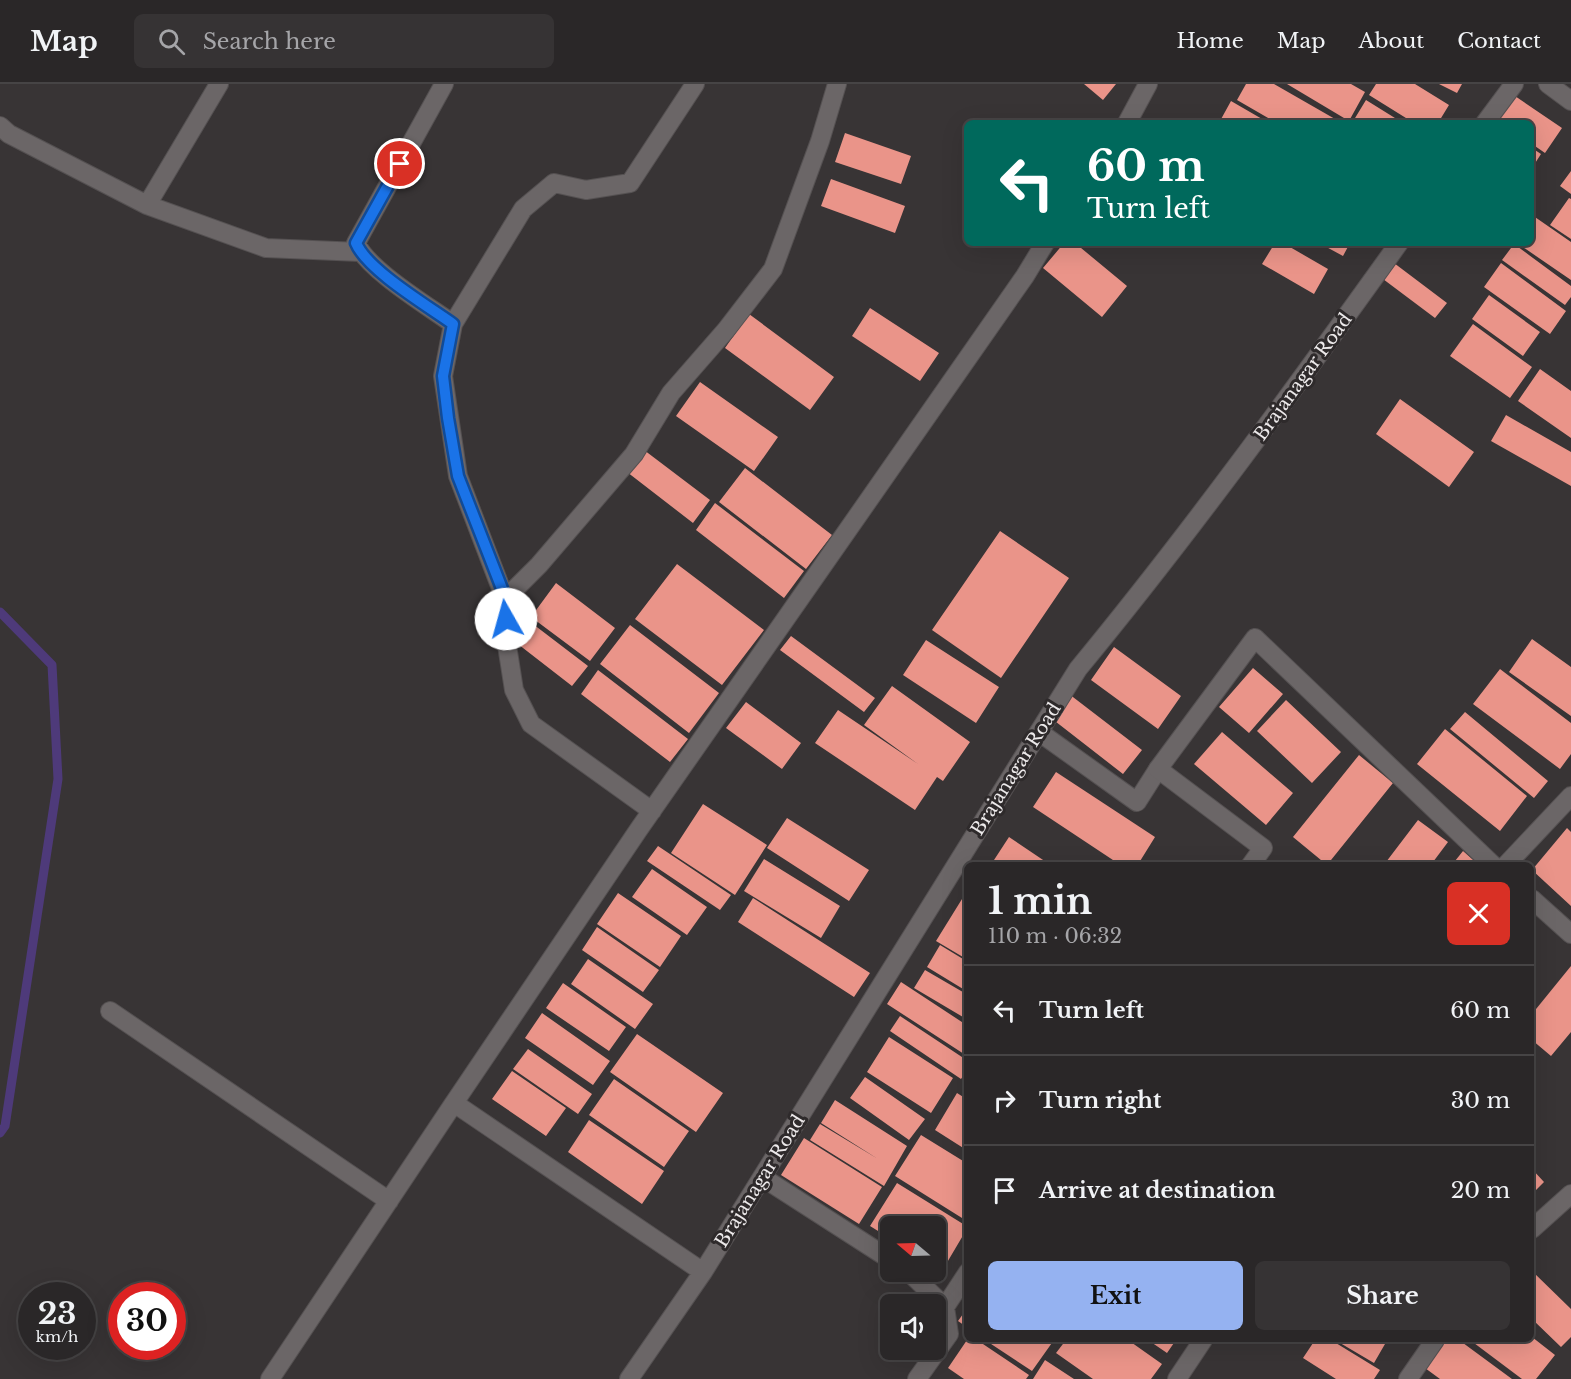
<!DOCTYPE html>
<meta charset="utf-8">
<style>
:root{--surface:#2a2728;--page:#363334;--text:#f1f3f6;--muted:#a5a5a8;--line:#464445;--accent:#95b2f1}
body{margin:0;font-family:"Libre Baskerville",serif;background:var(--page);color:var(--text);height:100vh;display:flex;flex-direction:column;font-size:22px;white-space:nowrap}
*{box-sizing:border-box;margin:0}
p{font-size:20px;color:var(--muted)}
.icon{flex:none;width:33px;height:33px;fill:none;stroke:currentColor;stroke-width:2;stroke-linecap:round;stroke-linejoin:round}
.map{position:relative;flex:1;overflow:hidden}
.drawer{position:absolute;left:964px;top:778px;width:570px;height:480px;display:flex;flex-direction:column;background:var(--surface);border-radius:9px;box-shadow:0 6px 24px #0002,0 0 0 2px var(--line)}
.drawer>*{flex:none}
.guide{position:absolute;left:964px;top:36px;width:570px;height:126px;border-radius:9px;box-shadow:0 6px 24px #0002,0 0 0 2px var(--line);background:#00695c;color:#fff;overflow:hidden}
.needle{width:39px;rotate:289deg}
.tools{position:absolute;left:880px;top:1132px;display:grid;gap:12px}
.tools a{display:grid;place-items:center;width:66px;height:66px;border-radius:9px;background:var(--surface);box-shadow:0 6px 24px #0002,0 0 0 2px var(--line);font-size:30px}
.speed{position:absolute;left:18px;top:1198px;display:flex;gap:12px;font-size:30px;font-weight:700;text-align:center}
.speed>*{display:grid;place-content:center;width:78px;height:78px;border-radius:50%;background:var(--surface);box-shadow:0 6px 24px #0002,0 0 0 2px var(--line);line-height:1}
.speed small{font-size:15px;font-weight:400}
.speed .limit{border:9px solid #d22;background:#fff;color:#111}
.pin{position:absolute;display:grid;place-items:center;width:51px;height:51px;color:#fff;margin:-26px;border:3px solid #fff;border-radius:50%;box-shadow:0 2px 6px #0007}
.me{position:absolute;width:66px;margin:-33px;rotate:353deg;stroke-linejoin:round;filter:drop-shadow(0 0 4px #0008)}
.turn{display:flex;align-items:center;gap:21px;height:126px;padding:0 24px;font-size:27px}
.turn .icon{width:78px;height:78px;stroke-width:2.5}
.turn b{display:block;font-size:42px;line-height:51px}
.round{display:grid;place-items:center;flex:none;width:63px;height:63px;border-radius:9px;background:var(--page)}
.head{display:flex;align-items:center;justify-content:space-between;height:102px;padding:0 24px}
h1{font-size:36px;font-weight:700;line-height:45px}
.cta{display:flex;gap:12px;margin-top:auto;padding:12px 24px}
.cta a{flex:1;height:69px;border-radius:9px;background:var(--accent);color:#111;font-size:24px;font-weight:700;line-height:69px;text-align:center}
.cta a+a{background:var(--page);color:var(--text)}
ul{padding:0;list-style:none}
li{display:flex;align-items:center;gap:18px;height:90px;padding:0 24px;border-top:2px solid var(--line)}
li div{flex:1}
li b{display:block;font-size:22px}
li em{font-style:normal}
header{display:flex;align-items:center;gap:36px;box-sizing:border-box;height:84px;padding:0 30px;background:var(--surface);border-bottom:2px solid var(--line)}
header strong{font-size:28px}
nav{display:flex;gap:33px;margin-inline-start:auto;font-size:21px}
.search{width:420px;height:54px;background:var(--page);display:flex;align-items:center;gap:15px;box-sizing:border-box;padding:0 21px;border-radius:9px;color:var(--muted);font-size:22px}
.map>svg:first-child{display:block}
</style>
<header>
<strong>Map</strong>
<div class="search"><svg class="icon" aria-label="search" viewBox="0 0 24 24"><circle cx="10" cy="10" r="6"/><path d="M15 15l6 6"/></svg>Search here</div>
<nav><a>Home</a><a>Map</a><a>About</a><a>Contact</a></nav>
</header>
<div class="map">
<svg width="1571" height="1295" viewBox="0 0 1571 1295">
<rect width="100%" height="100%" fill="#383435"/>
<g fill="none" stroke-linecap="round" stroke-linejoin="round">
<path stroke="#4e3a7a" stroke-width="9" d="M0,528L52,581L58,695L5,1042L0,1049"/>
</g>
<path fill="#ea9489" d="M1084,0H1116L1103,16Z
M1246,0H1274L1342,39H1277L1237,16Z
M1287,0H1351L1365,8L1349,37Z
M1376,0H1415L1449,21L1438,39H1414L1369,11Z
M1439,0H1462L1457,9Z
M1512,10L1562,44L1545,69L1532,60V39H1500L1496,36Z
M1366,16L1403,39H1352Z
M1231,17L1269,39H1223L1220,37Z
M845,49L911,72L901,100L835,78Z
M1532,64L1541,70L1532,84Z
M1571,87V110L1560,102Z
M831,95L905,122L895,149L821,122Z
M1569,114L1571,115V155L1550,141Z
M1532,131L1571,158V196L1517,159H1532Z
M1064,159H1075L1127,202L1102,233L1043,184Z
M1275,159H1283L1328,185L1314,210L1262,180Z
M1319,159H1350L1343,172Z
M1514,160L1571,202V213L1565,221L1502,176Z
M1394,179L1447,219L1435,234L1383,195Z
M1501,179L1566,227L1550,250L1484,203Z
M1489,211L1540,248L1523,272L1472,235Z
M870,224L939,269L920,297L852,252Z
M749,230L834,293L810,326L725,264Z
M1473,240L1532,283L1510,314L1450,272Z
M1540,285L1571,307V354L1518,317Z
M700,298L778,353L754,387L676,332Z
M1400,315L1474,368L1449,403L1376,350Z
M1506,331L1571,368V402L1491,357Z
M644,366L710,416L693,439L627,388Z
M745,384L832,451L806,485L719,418Z
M715,419L804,487L784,514L696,446Z
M1000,447L1069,494L1001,594L932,546Z
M677,480L764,546L722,601L635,535Z
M556,499L615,544L590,577L531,533Z
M529,537L588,582L572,602L514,557Z
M630,541L719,609L689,649L600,580Z
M791,552L875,614L864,628L780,566Z
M1532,555L1571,583V632L1509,588Z
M926,556L999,603L976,639L903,591Z
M1114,563L1181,612L1158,645L1091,596Z
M1253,584L1283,610L1249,649L1219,623Z
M1500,585L1571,639V670L1560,685L1473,620Z
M598,586L688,655L670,678L581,610Z
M892,602L970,658L943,697L937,693L915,726L815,659L838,626L918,680L864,641Z
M1069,610L1142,666L1123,690L1051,634Z
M1286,616L1341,668L1312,699L1257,647Z
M746,618L801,659L782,685L726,644Z
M1465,628L1548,697L1534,714L1450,645Z
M1445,645L1527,712L1500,747L1417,680Z
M1222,648L1293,709L1266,741L1194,680Z
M1359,671L1393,699L1327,781L1293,753Z
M1056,688L1155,753L1137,782H1122L1033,723Z
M703,720L767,761L735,811L671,769Z
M787,734L869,786L849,817L767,764Z
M1418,736L1448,758L1430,782H1383Z
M1567,744L1571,748V822L1532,786Z
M1009,753L1052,782H1003L994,776Z
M658,762L731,811L720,826L647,777Z
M1463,767L1480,782H1451Z
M764,775L840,822L821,854L744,807Z
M652,785L707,823L687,851L632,813Z
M618,809L681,852L660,883L597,840Z
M753,814L870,889L854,913L738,838Z
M962,815L968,818V876L936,857Z
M597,843L659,886L643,908L582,866Z
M940,861L968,878V908L927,883Z
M588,875L653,920L635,945L571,900Z
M1571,882V948L1551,972L1532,956V930Z
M925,886L968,911V936L914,904Z
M901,898L968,942V966L964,970L887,920Z
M563,899L626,943L609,967L546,924Z
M542,929L610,977L593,1001L525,954Z
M900,932L968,977V985L961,995L890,947Z
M637,950L723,1009L696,1048L610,988Z
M889,953L953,994L931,1029L867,988Z
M528,965L592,1010L578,1030L513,985Z
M512,987L566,1024L546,1052L492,1015Z
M865,993L925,1035L909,1056L850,1014Z
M614,995L689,1047L664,1083L589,1031Z
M957,1009L968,1016V1067L935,1046Z
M835,1016L907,1062L884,1102L810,1056L820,1040L878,1075L821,1039Z
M589,1036L664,1087L642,1120L568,1068Z
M921,1051L968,1080V1126L962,1134L895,1092Z
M804,1054L882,1103L859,1140L781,1091Z
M1532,1085L1544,1098L1532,1110Z
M897,1099L968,1143L942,1187L936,1183V1143H891V1155L870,1142Z
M1532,1187L1571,1225V1253L1561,1263L1532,1235Z
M968,1223V1244L958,1237Z
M1532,1253L1555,1271L1536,1295H1522L1470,1256H1532Z
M967,1256H977L1029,1291L1026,1295H964L948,1284Z
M985,1256H1054L1032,1287Z
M1066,1256H1128L1162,1280L1151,1295H1093L1056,1269Z
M1148,1256H1176L1167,1269Z
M1315,1256H1331L1380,1286L1374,1295H1336L1303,1274Z
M1335,1256H1378L1385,1260L1374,1279Z
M1445,1256H1459L1512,1295H1440L1425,1284Z
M1045,1276L1074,1295H1033Z"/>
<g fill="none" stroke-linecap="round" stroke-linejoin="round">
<g stroke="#555152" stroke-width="20">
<path id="lane" d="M1039,648L1137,718L1158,685"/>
</g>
<g stroke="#555152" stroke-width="20">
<path id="street" d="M444,0L356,159C368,186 428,222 453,240
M1548,0L1571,17
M1127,39L1148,0
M1485,39L1514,0
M0,42L9,50L147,121L266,164L360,168
M147,121L219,0
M505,515L458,392L443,292L453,240L523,125L554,99L586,106L630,99L695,0
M652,727L531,640L514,606L506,555L505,515L539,481L634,370L671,309L726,246L773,185L820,57L837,0
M1250,782L1263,764L1158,685L1255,554L1494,782
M1505,782L1571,712
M1532,815L1571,850
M110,927L389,1117
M762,1093L891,1176
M1532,1145L1571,1110
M703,1188L454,1019L639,745L1025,192L1045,159
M909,1188L945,1223L949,1250L917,1295
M945,1223L968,1188
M270,1295L454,1019
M629,1295L703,1188L1078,585C1191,448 1295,304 1399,159
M1177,1295L1203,1256
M1408,1295L1435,1256"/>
</g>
<use href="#lane" stroke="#6b6667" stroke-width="18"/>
<use href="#street" stroke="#6b6667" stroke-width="18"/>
</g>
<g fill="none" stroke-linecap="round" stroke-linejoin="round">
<g stroke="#114b97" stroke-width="15">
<path id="route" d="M400,80L356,159C367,186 428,222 453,240L443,292L448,334L458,392L506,515V535"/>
</g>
<use href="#route" stroke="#1a73e8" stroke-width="10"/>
</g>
<g text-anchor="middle" stroke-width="6" stroke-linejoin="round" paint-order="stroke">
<g font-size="18" fill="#ece9ea" stroke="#2e2a2b">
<text transform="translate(1303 293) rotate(-54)" y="6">Brajanagar Road</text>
<text transform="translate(1016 685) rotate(-58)" y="6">Brajanagar Road</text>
<text transform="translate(760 1097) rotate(-58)" y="6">Brajanagar Road</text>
</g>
</g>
</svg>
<div class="tools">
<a><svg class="needle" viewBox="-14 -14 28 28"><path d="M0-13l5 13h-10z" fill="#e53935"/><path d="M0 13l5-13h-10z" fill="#a5a5a8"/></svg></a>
<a><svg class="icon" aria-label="sound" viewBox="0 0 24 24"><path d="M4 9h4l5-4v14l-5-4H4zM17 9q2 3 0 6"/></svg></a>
</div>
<div class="speed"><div>23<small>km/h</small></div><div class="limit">30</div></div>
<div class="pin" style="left:400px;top:80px;background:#d93025"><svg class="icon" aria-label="arrive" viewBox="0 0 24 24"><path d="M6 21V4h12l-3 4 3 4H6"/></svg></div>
<svg class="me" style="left:506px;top:535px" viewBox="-20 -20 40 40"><circle r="19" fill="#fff"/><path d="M0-13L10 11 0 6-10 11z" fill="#1a73e8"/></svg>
<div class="guide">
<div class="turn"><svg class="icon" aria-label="left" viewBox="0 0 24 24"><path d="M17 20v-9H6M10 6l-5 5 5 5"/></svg><div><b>60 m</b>Turn left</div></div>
</div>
<section class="drawer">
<div class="head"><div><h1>1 min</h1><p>110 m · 06:32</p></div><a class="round" style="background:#d93025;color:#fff"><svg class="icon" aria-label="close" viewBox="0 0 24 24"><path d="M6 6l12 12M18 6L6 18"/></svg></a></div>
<ul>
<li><svg class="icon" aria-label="left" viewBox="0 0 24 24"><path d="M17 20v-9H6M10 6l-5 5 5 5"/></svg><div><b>Turn left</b></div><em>60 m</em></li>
<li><svg class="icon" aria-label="right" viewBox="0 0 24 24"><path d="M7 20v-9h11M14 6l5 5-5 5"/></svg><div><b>Turn right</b></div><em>30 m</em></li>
<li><svg class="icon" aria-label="arrive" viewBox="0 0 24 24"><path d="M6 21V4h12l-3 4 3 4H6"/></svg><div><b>Arrive at destination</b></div><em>20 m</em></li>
</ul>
<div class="cta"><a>Exit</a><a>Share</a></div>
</section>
</div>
